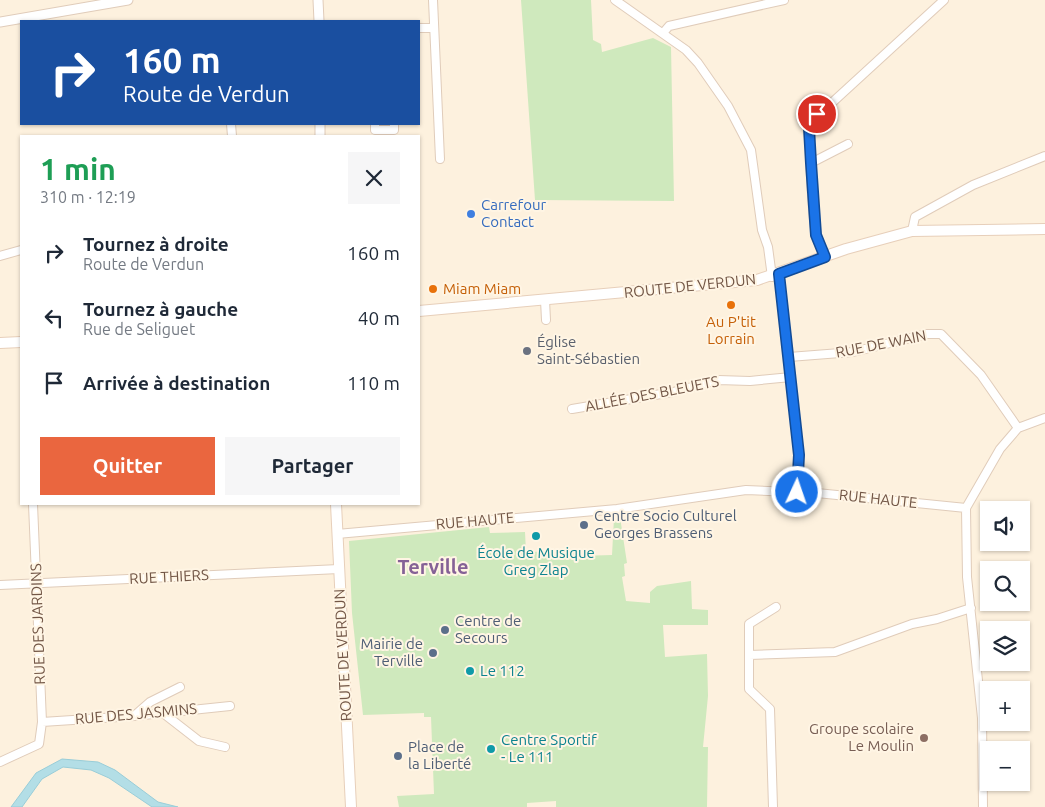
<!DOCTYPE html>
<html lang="fr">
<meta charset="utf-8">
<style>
:root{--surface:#fff;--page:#f6f6f7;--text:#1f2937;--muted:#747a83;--accent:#ea663f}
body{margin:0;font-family:Ubuntu,sans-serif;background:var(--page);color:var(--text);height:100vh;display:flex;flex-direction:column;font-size:19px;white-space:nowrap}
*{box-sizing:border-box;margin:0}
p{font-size:16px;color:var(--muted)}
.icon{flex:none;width:28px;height:28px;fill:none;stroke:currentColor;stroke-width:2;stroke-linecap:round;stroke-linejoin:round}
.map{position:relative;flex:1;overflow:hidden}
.panel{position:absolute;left:20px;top:135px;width:400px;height:370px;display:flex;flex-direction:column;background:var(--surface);border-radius:0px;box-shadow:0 1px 4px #0004}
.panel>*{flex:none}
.top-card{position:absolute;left:20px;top:20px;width:400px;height:105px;border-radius:0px;box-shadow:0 1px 4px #0004;background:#1a4fa0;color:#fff;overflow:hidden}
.fabs{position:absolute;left:980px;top:501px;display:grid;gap:10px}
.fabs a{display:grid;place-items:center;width:50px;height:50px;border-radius:0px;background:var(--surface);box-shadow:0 1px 4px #0004;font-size:25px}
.pin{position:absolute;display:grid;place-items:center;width:42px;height:42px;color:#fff;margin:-21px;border:2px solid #fff;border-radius:50%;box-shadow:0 1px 5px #0007}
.me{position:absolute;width:55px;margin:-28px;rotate:3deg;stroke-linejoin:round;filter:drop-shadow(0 0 4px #0008)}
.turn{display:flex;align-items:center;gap:18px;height:105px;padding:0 20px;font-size:22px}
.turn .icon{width:65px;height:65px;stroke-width:2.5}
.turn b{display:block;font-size:35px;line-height:42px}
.round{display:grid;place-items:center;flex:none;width:52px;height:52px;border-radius:0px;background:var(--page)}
.head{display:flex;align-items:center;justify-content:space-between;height:85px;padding:0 20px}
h1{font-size:30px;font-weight:700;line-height:38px;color:#1e9e55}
.primary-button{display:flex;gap:10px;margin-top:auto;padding:10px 20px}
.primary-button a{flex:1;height:58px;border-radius:0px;background:var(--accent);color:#fff;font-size:20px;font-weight:700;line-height:58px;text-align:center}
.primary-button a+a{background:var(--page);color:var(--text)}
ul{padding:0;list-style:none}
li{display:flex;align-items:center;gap:15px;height:65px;padding:0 20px}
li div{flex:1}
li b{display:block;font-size:19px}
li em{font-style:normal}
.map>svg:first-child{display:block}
</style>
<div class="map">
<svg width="1045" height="807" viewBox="0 0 1045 807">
<rect width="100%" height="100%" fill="#fdf1de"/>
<path fill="#cfe9bd" d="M521,0H591L593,40L601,44L602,52L653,38L671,47L674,201L535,200Z
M620,517L627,563L624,564L625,576L622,577L626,601L650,603V592L657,586L691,581L692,609L708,610V625H663L665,657L707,654L708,696L703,747H708L707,807H556V801L527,803V807H399L397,796L434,794L431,717H424V713L363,715L352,613L349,541L489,527L490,533L525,532L526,552L576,551L578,556L612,555L614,518Z"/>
<path fill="#b3dee6" stroke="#99cdd8" d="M62,759L98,762L115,770L158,802L178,807H152L109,778L91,770L63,767L42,779L22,807H11L36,773Z"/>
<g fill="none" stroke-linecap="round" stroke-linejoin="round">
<g stroke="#e0ccba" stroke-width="10">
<path id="minor" d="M433,0L440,159
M615,0L686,50L698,63L728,106L751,150L762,230L768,247L772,277
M419,28H434
M663,33L669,26L784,0
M231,124L232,136
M375,124V130H394V124
M811,163L848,144
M912,231L915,217L973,185L1045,156
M0,256L21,250
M825,257C822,250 818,242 816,235C813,218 807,135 812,121L944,0
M779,274L799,455L797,492
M545,300L546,320
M789,357L853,352L927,334H941L981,375L1018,428
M572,409L673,392L718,380L750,381L791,377
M337,534L617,509L746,490L817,493L966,508
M0,585L339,569
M749,655L835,652L912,624L937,619L971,608
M163,713L199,741L225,747
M134,716L150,702L180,687
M42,722L134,716L230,706
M0,762L39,744L42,722L33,504
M773,807L770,709L749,689V624L776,607
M983,807L982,718L967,577L966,508L1000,449L1018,428L1045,418"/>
</g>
<g stroke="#e0ccba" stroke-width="11">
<path id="tertiary" d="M318,0L319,21
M0,22L128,0
M320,124V136"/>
</g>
<g stroke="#e7cfba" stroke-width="12">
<path id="secondary" d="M419,311L757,280L846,249L912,231L1045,229
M0,343L21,342
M336,504L351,807"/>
</g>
<use href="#minor" stroke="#fff" stroke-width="8"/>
<use href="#tertiary" stroke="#fff" stroke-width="9"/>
<use href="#secondary" stroke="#fff" stroke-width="10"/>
</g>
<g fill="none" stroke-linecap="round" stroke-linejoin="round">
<g stroke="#114b97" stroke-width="12">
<path id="route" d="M797,492L799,455L779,274L825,257L816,235L811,163L809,128L817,114"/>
</g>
<use href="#route" stroke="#1a73e8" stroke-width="9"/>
</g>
<circle fill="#3f7fe0" stroke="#fff5e4" stroke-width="2" cx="471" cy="214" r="5"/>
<g fill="#e8710a" stroke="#fff5e4" stroke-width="2">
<circle cx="433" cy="289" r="5"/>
<circle cx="731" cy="305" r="5"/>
</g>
<circle fill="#6b7280" stroke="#fff5e4" stroke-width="2" cx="527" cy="351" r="5"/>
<g fill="#5c6f8a" stroke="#fff5e4" stroke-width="2">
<circle cx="584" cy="525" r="5"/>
<circle cx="445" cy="630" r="5"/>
<circle cx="433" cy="653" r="5"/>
<circle cx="398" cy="756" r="5"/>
</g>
<g fill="#0f9aa8" stroke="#fff5e4" stroke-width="2">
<circle cx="536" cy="536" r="5"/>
<circle cx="470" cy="671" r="5"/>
<circle cx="491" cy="749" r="5"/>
</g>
<circle fill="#8d6e63" stroke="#fff5e4" stroke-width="2" cx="924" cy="738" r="5"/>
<g text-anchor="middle" stroke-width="4" stroke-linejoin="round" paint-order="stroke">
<g font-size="15" fill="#366cbe" stroke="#fff5e4" text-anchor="start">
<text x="481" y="210">Carrefour<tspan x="481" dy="17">Contact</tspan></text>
</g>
<g font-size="15" fill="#725646" stroke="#fff5e4">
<text transform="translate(690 286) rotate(-6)" y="5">ROUTE DE VERDUN</text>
<text transform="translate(881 344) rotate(-11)" y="5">RUE DE WAIN</text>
<text transform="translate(652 394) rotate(-11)" y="5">ALLÉE DES BLEUETS</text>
<text transform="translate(878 499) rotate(6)" y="5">RUE HAUTE</text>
<text transform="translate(475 521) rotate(-5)" y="5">RUE HAUTE</text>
<text transform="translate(169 577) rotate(-3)" y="5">RUE THIERS</text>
<text transform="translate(38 624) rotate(-92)" y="5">RUE DES JARDINS</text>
<text transform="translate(343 655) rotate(-93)" y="5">ROUTE DE VERDUN</text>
<text transform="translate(136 714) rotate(-5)" y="5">RUE DES JASMINS</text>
</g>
<g font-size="15" fill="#c56008" stroke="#fff5e4" text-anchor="start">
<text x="443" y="294">Miam Miam</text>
<text x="731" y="327" text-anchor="middle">Au P'tit<tspan x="731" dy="17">Lorrain</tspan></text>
</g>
<g font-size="15" fill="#5b616d" stroke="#fff5e4" text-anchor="start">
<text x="537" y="347">Église<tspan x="537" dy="17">Saint-Sébastien</tspan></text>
</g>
<g font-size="15" fill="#4e5e75" stroke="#fff5e4" text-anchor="start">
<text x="594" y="521">Centre Socio Culturel<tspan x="594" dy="17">Georges Brassens</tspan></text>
<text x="455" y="626">Centre de<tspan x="455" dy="17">Secours</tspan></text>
<text x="423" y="649" text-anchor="end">Mairie de<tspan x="423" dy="17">Terville</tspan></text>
<text x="408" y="752">Place de<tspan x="408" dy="17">la Liberté</tspan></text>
</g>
<g font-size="15" fill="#0d838f" stroke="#fff5e4" text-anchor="start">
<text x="536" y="558" text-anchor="middle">École de Musique<tspan x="536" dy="17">Greg Zlap</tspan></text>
<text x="480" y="676">Le 112</text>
<text x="501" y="745">Centre Sportif<tspan x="501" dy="17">- Le 111</tspan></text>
</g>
<g font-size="15" fill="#785e54" stroke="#fff5e4" text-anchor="end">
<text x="914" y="734">Groupe scolaire<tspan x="914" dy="17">Le Moulin</tspan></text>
</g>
<g font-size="20" font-weight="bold" fill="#856196" stroke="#fff5e4">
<text x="433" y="574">Terville</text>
</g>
</g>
</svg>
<div class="fabs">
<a><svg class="icon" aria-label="sound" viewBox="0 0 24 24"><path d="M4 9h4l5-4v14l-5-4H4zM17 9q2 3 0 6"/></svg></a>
<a><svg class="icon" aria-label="search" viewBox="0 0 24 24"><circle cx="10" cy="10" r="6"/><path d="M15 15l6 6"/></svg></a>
<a><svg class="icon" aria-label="layers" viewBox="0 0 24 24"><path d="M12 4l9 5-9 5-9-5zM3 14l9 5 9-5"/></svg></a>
<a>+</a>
<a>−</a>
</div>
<div class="pin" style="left:817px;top:114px;background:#d93025"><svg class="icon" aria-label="arrive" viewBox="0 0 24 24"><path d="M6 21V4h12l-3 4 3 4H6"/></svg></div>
<svg class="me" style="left:797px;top:492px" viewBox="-20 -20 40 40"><circle r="17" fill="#1a73e8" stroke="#fff" stroke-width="3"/><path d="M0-11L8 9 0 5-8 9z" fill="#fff"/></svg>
<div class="top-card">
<div class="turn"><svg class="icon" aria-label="right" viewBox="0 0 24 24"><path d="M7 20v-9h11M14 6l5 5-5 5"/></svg><div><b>160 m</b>Route de Verdun</div></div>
</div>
<section class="panel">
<div class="head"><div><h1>1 min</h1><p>310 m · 12:19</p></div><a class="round"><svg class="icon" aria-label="close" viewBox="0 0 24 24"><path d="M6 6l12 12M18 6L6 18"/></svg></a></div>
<ul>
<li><svg class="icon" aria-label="right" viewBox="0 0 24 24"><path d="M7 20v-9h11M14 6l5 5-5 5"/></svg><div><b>Tournez à droite</b><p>Route de Verdun</p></div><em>160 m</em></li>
<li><svg class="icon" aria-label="left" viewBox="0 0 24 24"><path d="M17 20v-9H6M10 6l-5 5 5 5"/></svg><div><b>Tournez à gauche</b><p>Rue de Seliguet</p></div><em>40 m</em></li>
<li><svg class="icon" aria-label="arrive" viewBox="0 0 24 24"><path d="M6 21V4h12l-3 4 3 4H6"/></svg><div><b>Arrivée à destination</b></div><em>110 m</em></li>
</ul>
<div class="primary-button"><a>Quitter</a><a>Partager</a></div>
</section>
</div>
